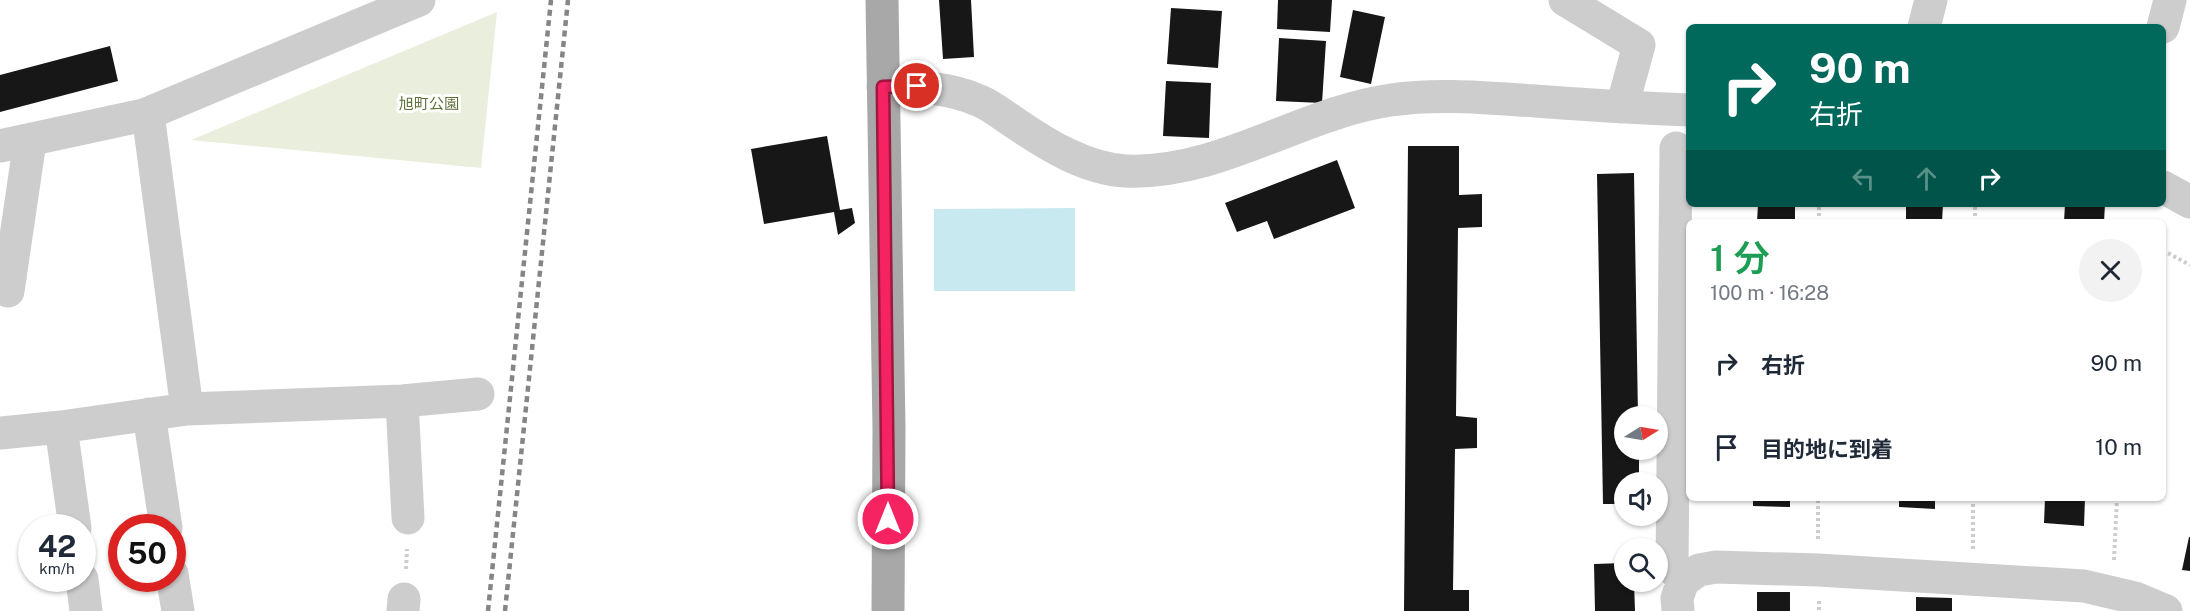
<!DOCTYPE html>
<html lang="ja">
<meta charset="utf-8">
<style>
:root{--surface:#fff;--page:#f2f2f3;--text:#1f2937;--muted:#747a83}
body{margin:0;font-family:"Public Sans","Noto Sans JP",sans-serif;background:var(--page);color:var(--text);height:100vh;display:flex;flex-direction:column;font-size:22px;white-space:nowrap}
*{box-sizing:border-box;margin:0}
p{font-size:20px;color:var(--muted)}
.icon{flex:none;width:33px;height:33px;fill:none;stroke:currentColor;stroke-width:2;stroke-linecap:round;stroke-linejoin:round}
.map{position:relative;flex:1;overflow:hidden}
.drawer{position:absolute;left:1686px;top:219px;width:480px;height:282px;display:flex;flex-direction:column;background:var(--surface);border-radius:9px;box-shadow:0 2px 4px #0004}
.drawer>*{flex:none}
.banner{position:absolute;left:1686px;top:24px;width:480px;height:183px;border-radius:9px;box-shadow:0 2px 4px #0004;background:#00695c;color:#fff;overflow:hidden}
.needle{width:39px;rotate:79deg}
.buttons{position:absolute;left:1614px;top:406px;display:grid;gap:12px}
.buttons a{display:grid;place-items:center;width:54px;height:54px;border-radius:50%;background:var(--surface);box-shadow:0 2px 4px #0004;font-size:30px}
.speed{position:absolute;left:18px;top:514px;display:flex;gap:12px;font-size:30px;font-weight:700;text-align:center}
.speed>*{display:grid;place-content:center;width:78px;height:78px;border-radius:50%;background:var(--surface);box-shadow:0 2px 4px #0004;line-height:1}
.speed small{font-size:15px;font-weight:400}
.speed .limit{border:9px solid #d22;background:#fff;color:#111}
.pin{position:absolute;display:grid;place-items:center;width:51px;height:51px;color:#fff;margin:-26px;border:3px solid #fff;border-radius:50%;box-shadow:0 2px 6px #0007}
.me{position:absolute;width:66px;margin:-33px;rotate:0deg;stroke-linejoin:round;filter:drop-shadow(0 0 4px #0008)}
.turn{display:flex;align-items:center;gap:21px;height:126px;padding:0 24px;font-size:27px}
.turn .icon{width:78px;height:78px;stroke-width:2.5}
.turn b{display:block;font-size:42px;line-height:51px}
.lanes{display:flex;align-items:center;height:57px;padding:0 24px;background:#0003;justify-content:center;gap:30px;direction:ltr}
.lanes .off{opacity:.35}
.round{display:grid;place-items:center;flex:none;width:63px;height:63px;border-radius:32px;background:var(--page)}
.head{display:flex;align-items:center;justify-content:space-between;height:102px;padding:0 24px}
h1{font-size:36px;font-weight:600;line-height:45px;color:#1e9e55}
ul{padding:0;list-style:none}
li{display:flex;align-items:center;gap:18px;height:84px;padding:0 24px}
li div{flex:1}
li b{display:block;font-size:22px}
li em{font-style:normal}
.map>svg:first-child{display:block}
</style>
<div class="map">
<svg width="2190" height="611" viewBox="0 0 2190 611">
<rect width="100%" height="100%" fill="#fff"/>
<path fill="#eaeedd" d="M497,12L481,168L191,140Z"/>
<path fill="#c7e9ef" d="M1075,208V291H934V209Z"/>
<path fill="#171717" d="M939,0H971L974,57L943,59Z
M1278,0H1332L1330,32L1277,29Z
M1171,8L1222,11L1218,68L1167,64Z
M1353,10L1385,17L1371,84L1340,77Z
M1279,38L1326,41L1322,103L1276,101Z
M110,46L118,81L0,112V75Z
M1166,81L1211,83L1209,138L1163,136Z
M827,136L840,210L852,208L855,223L838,235L834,212L764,224L751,149Z
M1408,146H1459V195L1482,194V227L1458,228L1456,416L1477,418V448L1455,449L1453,590H1469V611H1404Z
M1337,160L1355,208L1274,239L1267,221L1237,232L1225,203Z
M1634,173L1638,417H1624V450H1639V483H1624V504H1603L1597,174Z
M1758,204H1795V222H1757Z
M1906,204H1943L1942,222H1906Z
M2065,204H2105L2104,222H2064Z
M1753,498H1790V507L1753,506Z
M1899,498H1935V509L1899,507Z
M2045,498H2085L2084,526L2044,523Z
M2189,537H2190V571L2182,570Z
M1624,563V582H1634L1635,611H1595L1594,564Z
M1757,592H1790V611H1757Z
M1916,597L1952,598V611H1916Z"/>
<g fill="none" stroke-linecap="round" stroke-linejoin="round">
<path stroke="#cdcdcd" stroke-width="4" stroke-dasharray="3 3" stroke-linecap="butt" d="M1819,222V204
M1975,222V204
M2163,256L2168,253L2190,265
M1818,539V498
M1973,549V498
M2114,560L2117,498
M406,569L407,549
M1819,601V611"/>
<path stroke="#cdcdcd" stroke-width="33" d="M1565,0L1639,45L1622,107
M1924,27L1931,0
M2163,27L2170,0
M883,87C918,86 948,87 980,101C992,106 1004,116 1015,123C1047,145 1086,169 1126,171C1219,175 1300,113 1391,100C1438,93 1488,98 1535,101C1587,105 1638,108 1689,110
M144,115L150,129L187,409
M0,146L144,115L419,0
M1676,148L1672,567L1683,581
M2163,187L2190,202
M8,291L30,141
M402,401L408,518
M149,414L166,528
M61,427L75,528
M0,433L61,427L187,409L402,401L478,394
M172,574L178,611
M82,579L86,611
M403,611L404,599
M1678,611L1677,598L1683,581L1699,570L1716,567L1818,570L2084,586L2135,598L2166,611"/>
<path stroke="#a8a8a8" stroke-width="33" d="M882,0L889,428L888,611"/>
<path stroke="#858585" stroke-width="4.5" stroke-dasharray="6 4.5" stroke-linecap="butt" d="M488,611L551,0
M505,611L568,0"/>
</g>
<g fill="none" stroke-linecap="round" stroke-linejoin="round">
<g stroke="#a01740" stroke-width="15">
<path id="route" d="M888,519L883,87L917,86"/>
</g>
<use href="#route" stroke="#f62362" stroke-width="10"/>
</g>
<g text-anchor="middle" stroke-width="6" stroke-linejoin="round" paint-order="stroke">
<g font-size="15" fill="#5f7038" stroke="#fff">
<text x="429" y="109">旭町公園</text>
</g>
</g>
</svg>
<div class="buttons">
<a><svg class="needle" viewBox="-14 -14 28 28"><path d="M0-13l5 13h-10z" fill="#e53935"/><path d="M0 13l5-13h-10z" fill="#747a83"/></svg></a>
<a><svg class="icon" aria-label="sound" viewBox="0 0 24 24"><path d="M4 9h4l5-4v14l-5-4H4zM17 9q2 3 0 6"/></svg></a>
<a><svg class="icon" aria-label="search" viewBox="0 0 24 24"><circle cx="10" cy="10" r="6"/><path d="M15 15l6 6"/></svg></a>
</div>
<div class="speed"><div>42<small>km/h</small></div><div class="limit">50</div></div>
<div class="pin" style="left:917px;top:86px;background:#d93025"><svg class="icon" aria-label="arrive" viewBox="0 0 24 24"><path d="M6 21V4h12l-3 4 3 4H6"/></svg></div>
<svg class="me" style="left:888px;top:519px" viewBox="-20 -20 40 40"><circle r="17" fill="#f62362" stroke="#fff" stroke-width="3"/><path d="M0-11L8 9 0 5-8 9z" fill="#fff"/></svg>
<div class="banner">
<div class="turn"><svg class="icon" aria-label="right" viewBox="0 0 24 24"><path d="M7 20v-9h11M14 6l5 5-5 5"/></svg><div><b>90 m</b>右折</div></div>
<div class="lanes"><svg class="icon off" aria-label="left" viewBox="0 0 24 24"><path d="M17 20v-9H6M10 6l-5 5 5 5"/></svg><svg class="icon off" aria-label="ahead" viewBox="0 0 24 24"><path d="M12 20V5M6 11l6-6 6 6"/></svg><svg class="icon" aria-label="right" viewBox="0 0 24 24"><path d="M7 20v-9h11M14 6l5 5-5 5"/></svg></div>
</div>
<section class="drawer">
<div class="head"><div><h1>1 分</h1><p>100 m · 16:28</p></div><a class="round"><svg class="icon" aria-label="close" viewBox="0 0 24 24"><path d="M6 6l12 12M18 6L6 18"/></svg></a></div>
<ul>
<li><svg class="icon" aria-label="right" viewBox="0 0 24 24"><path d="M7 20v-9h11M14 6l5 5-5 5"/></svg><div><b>右折</b></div><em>90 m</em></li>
<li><svg class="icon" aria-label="arrive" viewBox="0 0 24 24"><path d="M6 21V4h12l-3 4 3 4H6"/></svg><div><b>目的地に到着</b></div><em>10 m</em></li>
</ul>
</section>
</div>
